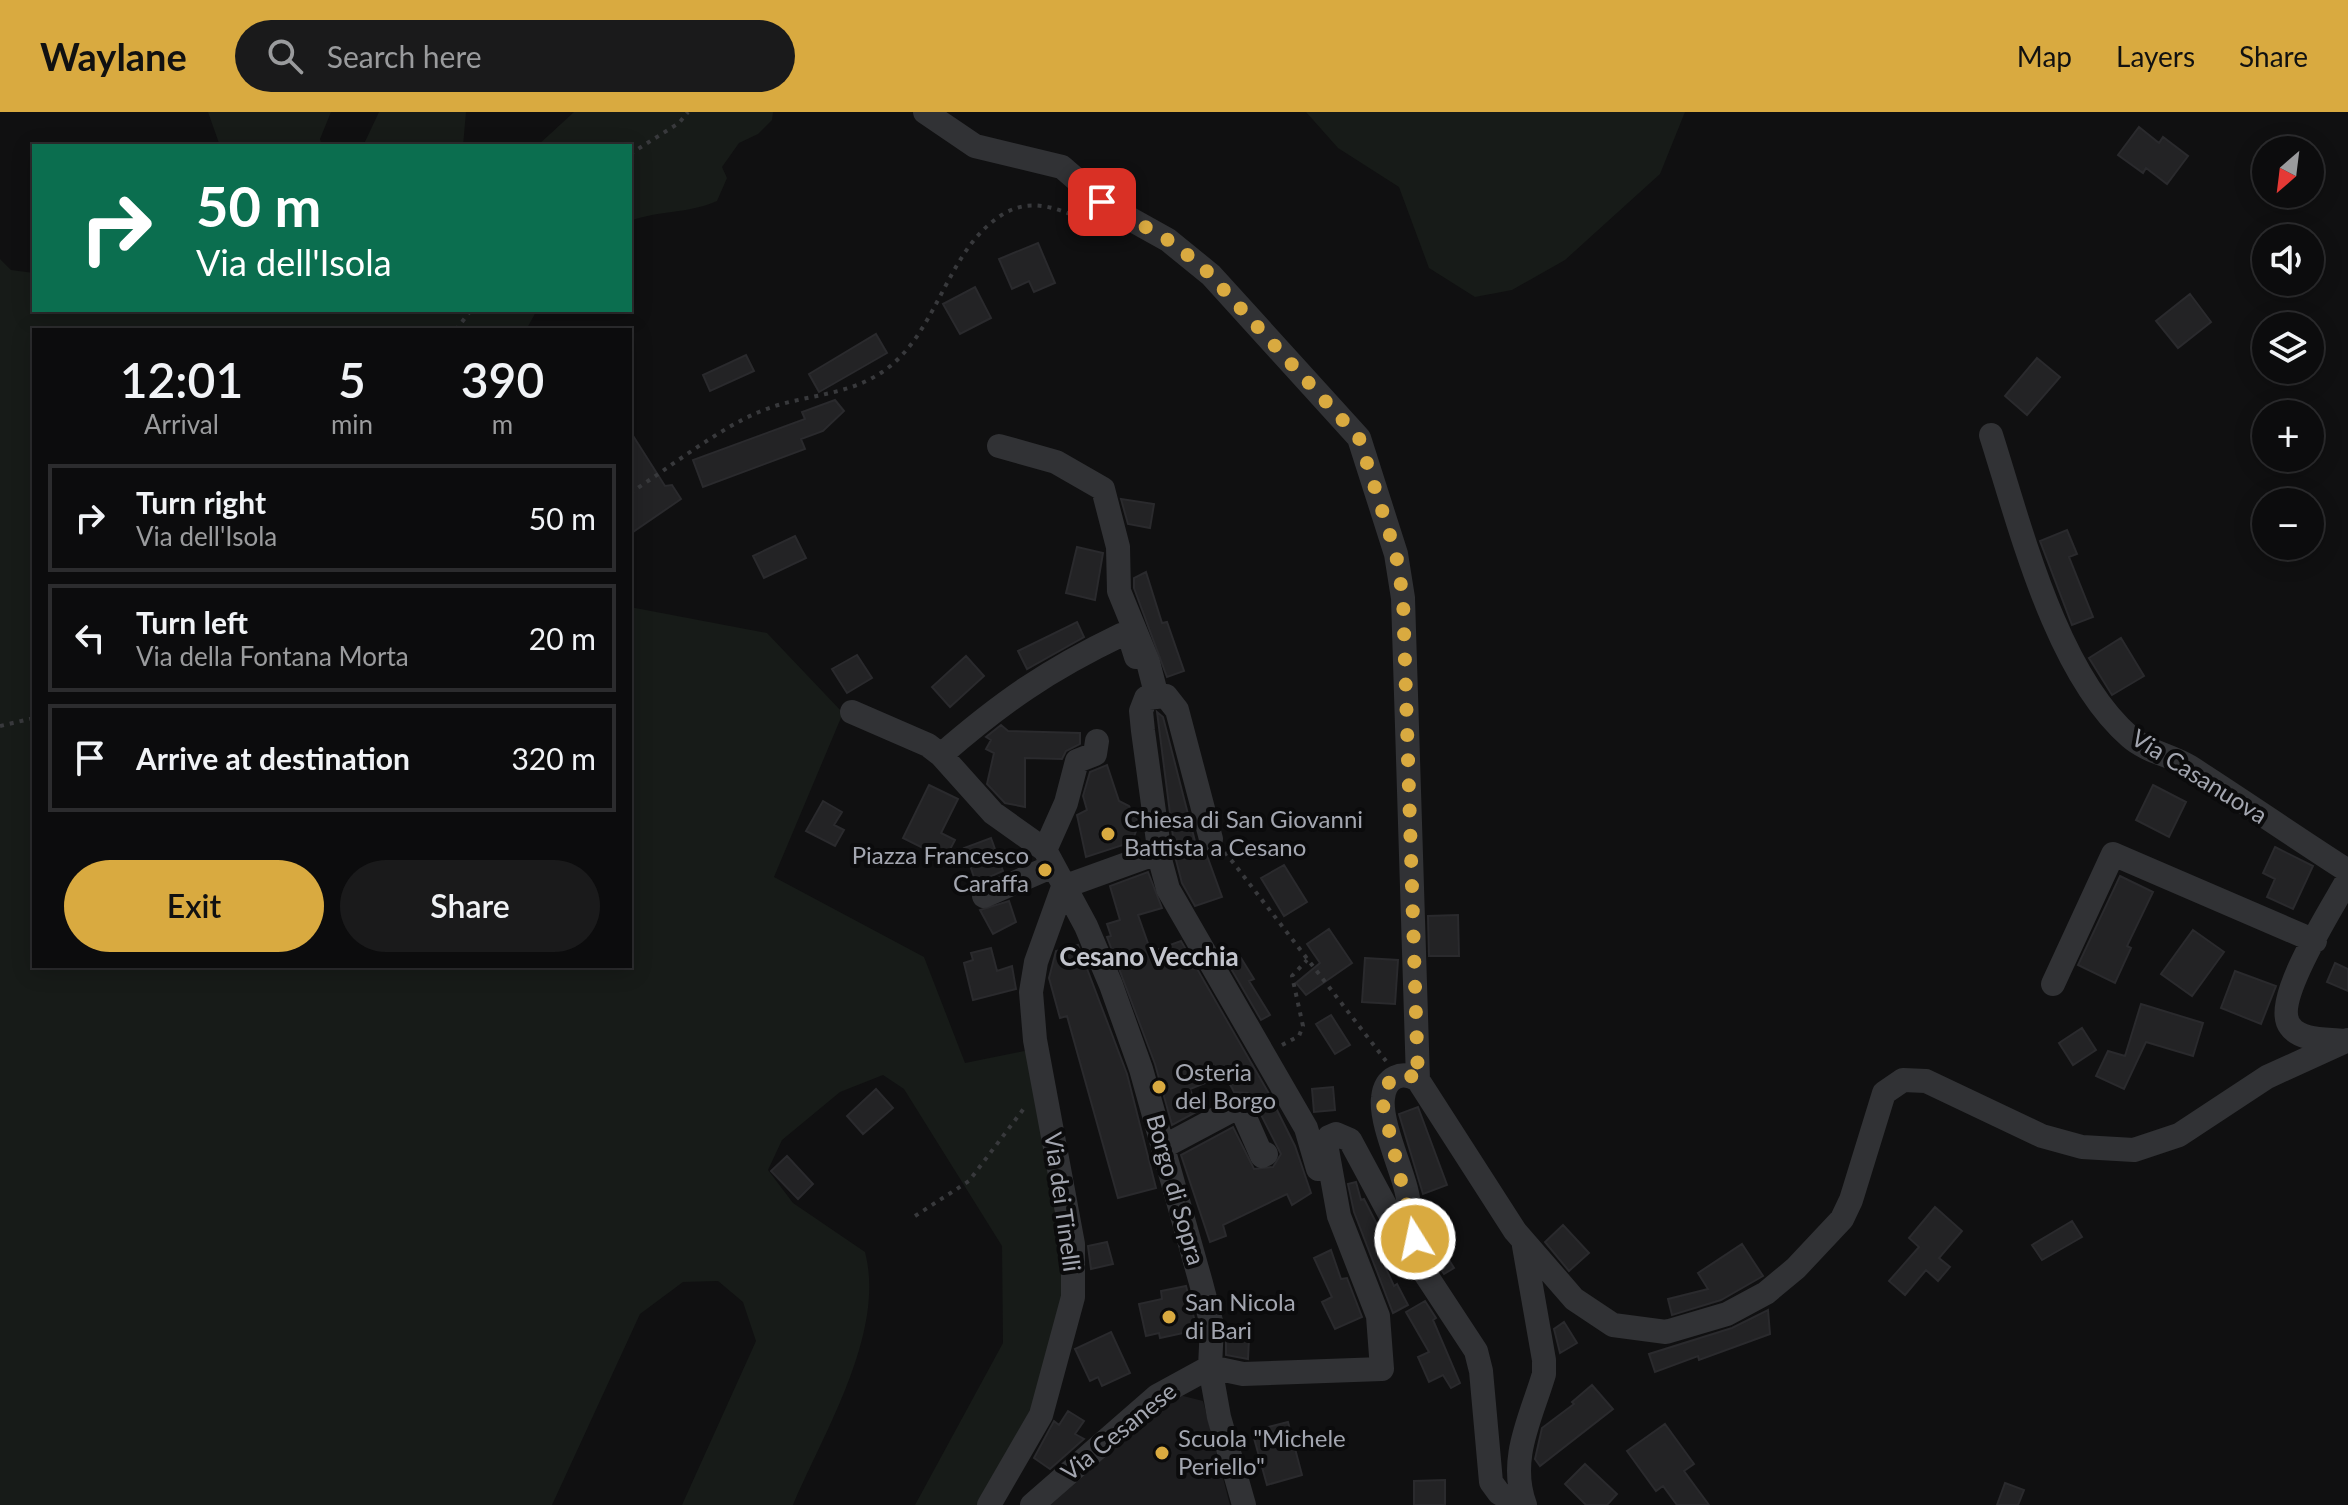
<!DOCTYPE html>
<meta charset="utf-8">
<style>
:root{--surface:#0c0c0d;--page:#1a1a1b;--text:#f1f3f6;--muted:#9a9b9d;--line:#2c2c2e;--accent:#d9aa40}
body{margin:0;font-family:Lato,sans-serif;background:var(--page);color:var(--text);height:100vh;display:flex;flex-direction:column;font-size:30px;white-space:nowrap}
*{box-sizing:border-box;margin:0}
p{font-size:26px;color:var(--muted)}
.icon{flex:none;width:44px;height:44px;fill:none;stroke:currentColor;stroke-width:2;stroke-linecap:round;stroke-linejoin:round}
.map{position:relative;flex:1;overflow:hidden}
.drawer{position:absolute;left:32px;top:216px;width:600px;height:640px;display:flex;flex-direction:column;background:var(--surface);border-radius:0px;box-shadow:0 4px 20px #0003,0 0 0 2px var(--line)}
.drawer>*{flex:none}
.banner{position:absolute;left:32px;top:32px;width:600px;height:168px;border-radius:0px;box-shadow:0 4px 20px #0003,0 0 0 2px var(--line);background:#0b6e4f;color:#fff;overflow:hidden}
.needle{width:52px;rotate:208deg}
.controls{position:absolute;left:2252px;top:24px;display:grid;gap:16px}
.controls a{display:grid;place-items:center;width:72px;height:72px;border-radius:50%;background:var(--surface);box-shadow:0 4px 20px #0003,0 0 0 2px var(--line);font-size:40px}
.pin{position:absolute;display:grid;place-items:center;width:68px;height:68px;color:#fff;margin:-34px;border-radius:16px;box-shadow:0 4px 12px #0006}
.me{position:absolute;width:88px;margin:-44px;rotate:350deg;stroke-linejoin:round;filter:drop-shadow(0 0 6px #0008)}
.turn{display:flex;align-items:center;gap:28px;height:168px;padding:0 32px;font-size:36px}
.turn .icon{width:104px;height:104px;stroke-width:2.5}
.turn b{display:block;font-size:56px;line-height:68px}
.eta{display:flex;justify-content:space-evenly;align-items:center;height:136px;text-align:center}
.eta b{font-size:48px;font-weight:600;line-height:56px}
.button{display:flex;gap:16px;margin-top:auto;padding:16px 32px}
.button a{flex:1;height:92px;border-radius:48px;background:var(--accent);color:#111;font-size:32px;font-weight:600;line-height:92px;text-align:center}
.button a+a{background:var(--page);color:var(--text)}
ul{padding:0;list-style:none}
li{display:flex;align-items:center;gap:24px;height:108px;margin:0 16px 12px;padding:0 16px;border:4px solid var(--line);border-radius:0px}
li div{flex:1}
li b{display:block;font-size:30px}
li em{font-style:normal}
header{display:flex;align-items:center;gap:48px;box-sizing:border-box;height:112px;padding:0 40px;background:var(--accent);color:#111}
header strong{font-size:38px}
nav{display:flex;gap:44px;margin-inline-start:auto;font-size:28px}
.search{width:560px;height:72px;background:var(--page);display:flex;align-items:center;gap:20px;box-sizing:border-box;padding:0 28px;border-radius:44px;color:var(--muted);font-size:30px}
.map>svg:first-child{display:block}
</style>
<header>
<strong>Waylane</strong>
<div class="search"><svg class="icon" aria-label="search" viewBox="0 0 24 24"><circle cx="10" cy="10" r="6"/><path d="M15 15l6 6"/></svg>Search here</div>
<nav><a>Map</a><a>Layers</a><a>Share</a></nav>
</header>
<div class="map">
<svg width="2348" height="1393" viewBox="0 0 2348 1393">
<rect width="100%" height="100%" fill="#101011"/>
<path fill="#1c1c1e" d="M1175,1282L1203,1289L1230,1393H1049Z"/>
<path fill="#171b18" d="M208,0H331L320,27L322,34H220Z
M379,0H466L463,34H363Z
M574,0H773L772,8L758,22L739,31L722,55L727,66L717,89C687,102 660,98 630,109V34H537Z
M1306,0H1685L1660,62L1565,148L1512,178L1475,185L1429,156L1399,75L1338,36Z
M0,147L11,158L34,161V198H537L526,218H34V854H630V495L767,521L843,601L774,765L924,845L965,951L1029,938C1042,1005 1069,1101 1066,1167C1063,1241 1020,1332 980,1393H915L1003,1231L1002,1134L904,977L883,963L840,980L782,1028L768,1058L793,1091L865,1140C886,1220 824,1320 793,1393H682L756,1229L743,1190L718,1169L683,1170L640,1202L552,1393H0Z"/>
<path fill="#232325" stroke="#2a2a2d" stroke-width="2" d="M2139,15L2159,31L2163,25L2188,44L2167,72L2146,56L2143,61L2118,43Z
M1038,131L1055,171L1034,180L1029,169L1012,177L999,147Z
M975,175L991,206L960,222L943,192Z
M2190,182L2211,210L2178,236L2156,209Z
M876,222L887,241L819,280L809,262Z
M746,243L754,259L710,279L703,263Z
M2037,246L2060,265L2027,303L2005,284Z
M835,288L844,299L823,319L801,327L805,337L703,375L693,348L805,307L802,300Z
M630,319L665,374L672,373L681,387L630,422Z
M1121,387L1154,392L1150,416L1128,412Z
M2067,418L2077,442L2069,445L2093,505L2072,513L2040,429Z
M795,424L806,446L764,466L753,444Z
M1077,435L1103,441L1095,488L1066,481Z
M1146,460L1162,511L1167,510L1184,559L1167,565L1134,476V466Z
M1077,510L1084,525L1027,557L1018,539Z
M2121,526L2144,564L2112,583L2089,546Z
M857,543L872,566L847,581L832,557Z
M966,544L984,564L950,595L932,575Z
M1157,600L1163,605L1197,737L1206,741L1222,785L1195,794L1182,771L1176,748Z
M1001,613L1008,619L1080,621V632L1066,639L1062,647L1025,646V695L1005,691L987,672L994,641L986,637L991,628L986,625Z
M1107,653L1119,689L1129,694L1139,711L1132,730L1086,745L1077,703L1087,698L1083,684L1090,660Z
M929,673L958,687L941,721L955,728L945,747L903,726Z
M2153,673L2186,690L2169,725L2136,708Z
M823,689L842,700L834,713L844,718L835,734L806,719Z
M991,726L1003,759L976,771L964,736Z
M2275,735L2313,754L2293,797L2267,785L2275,767L2263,761Z
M1284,753L1307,790L1284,804L1261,766Z
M1148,760L1162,796L1138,803L1151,840L1181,829L1268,980L1295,1034L1311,1081L1292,1093L1287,1082L1223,1113L1226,1124L1210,1130L1181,1043L1233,1015L1254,1057L1273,1055L1281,1042L1253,987L1248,981L1234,980L1225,963L1190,977L1198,999L1172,1013L1155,952L1107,825L1111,824L1107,812L1120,808L1110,774Z
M2120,764L2153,780L2127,834L2131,836L2115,871L2078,853Z
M1009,789L1016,810L993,822L980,798Z
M1458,803L1459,844H1429L1428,804Z
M1329,817L1352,851L1306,883L1296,871L1320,851L1307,832Z
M2193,818L2224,840L2192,884L2161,862Z
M1078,833L1127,962L1156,1076L1118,1086L1067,904L1060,906L1049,866L1056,839Z
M991,836L997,859L1012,854L1016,877L973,888L964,851L973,848L971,841Z
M1241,846L1254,867L1249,869L1270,903L1261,908L1229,853Z
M1365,846L1398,848L1395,892L1362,890Z
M2335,851L2348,857V879L2327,870Z
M2235,859L2276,874L2261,912L2221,896Z
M2141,892L2203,911L2193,944L2146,930L2124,977L2096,964L2108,939L2125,944Z
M1331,903L1350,933L1335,942L1316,912Z
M2082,916L2096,938L2073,953L2059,931Z
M1333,975L1335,998L1314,1000L1312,977Z
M876,977L893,996L863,1022L847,1004Z
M1418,995L1447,1073L1423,1082L1399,1002Z
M787,1044L813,1072L798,1087L771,1059Z
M1356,1070L1361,1088L1364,1087L1384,1126L1374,1130L1394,1174L1397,1172L1408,1193L1393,1201L1354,1100L1348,1072Z
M1935,1095L1962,1119L1939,1146L1950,1155L1938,1169L1926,1158L1905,1183L1889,1169L1919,1135L1909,1126Z
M1431,1096L1444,1140L1454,1156L1444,1162L1427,1137L1430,1124L1425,1097Z
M2072,1109L2082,1125L2042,1148L2032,1133Z
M1563,1113L1589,1141L1569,1159L1545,1130Z
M1107,1130L1113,1152L1091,1157L1088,1134Z
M1742,1132L1763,1164L1721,1188L1672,1203L1668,1187L1708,1177L1698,1161Z
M1331,1138L1341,1167L1347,1166L1362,1205L1335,1217L1322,1190L1332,1185L1314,1146Z
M1186,1174L1197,1218L1160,1226L1159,1221L1146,1224L1139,1192L1162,1187L1161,1179Z
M1425,1189L1436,1206L1433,1208L1460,1271L1451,1276L1443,1263L1429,1270L1418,1245L1429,1240L1406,1200Z
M1768,1198L1770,1222L1699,1248L1698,1244L1655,1260L1649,1242L1732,1216Z
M1564,1210L1577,1231L1560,1241L1554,1217Z
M1111,1220L1130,1261L1102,1274L1098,1265L1090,1269L1075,1237Z
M1226,1226H1249L1248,1247L1226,1243Z
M1592,1273L1613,1297L1540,1354L1535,1347L1542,1316L1574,1292L1572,1290Z
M1068,1299L1084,1309L1075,1322L1084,1327L1050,1357L1034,1346L1054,1309L1059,1313Z
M1288,1310L1302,1363L1267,1373L1252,1319Z
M1665,1312L1694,1352L1684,1359L1709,1393H1677L1663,1374L1656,1379L1627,1339Z
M1585,1352L1617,1382L1607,1393H1586L1565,1372Z
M1445,1368V1393H1414V1369Z
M2005,1371L2024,1378L2018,1393H1997Z"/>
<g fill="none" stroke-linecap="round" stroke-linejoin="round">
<path stroke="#38393c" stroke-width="4" stroke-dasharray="4 6" stroke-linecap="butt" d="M630,42L679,11L688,0
M456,218L471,198
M630,381C669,356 718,317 759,300C803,281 850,286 889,255C940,215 948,134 1005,101C1035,84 1064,99 1092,112
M0,614L34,606
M1225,740L1386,949
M1282,933L1299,924L1303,914L1292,864L1307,848
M915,1104L969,1069L1025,995"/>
<path stroke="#313235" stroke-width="24" d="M925,0L975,34L1062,55L1107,94L1168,128L1211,163L1359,326L1396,442L1403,486L1418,968L1515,1119L1574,1187L1613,1213L1666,1220L1727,1202L1766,1181L1796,1156L1842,1107L1851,1088L1884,981L1903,968L1926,969L2042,1024L2082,1035L2134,1038L2179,1023L2267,965L2348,928
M1991,323C2020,414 2056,561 2130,625C2147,640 2171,643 2190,655C2243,689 2295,725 2348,759
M999,334L1056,350L1103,377L1118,435L1119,479L1148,550L1157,585
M1146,586L1141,599L1143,619L1161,751L1168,777L1306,1016L1318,1057
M1146,586L1166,584L1177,598L1211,727
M852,600L928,633L941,643L993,701L1045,738L1086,814L1111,873L1141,957L1201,1171L1212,1213L1210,1255L1219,1305L1244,1393
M941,643C1002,590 1048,558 1121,523L1130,526L1136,545
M1045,738L1066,691L1077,649L1095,642L1097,629
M1063,775L1160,740
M984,784L1053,754
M2053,872L2113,742L2315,829
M2343,929C2327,927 2300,929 2290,914C2271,889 2334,793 2348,767
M1163,1035L1240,994L1262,1044L1266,1042
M1407,1134L1476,1239L1481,1259L1491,1370L1499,1381L1521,1393
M1524,1134L1544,1248V1262C1531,1306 1508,1347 1525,1393
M1210,1255L1243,1262L1382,1257L1378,1204L1339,1104L1326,1032L1329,1025L1336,1022L1350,1028L1407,1134L1412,1133L1415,1127C1412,1110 1410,1093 1406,1077C1400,1053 1380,1009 1383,986C1385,965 1402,958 1418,968
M989,1393L1041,1303L1073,1185V1132L1035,928L1031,880L1036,850L1063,775
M1032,1393L1157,1284L1210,1255"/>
</g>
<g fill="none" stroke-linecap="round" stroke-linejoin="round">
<path stroke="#d9aa40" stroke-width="14" stroke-dasharray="0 25.2" d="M1102,90L1168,128L1202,154L1359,326L1396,442L1403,486L1418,968C1399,955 1385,968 1382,989L1415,1127"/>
</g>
<g fill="#d9aa40" stroke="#0b0b0c" stroke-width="3">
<circle cx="1108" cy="722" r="8"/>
<circle cx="1045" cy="758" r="8"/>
<circle cx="1159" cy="975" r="8"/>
<circle cx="1169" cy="1205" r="8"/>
<circle cx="1162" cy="1341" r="8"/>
</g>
<g text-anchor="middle" stroke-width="8" stroke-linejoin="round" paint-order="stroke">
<g font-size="24" fill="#a3a6b0" stroke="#0b0b0c">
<text transform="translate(2199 665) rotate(32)" y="8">Via Casanuova</text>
<text transform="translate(1175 1078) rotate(74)" y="8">Borgo di Sopra</text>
<text transform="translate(1062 1090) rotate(82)" y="8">Via dei Tinelli</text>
<text transform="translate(1119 1320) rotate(-39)" y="8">Via Cesanese</text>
</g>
<g font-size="24" fill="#a3a6b0" stroke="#0b0b0c" text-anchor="start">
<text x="1124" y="716">Chiesa di San Giovanni<tspan x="1124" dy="28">Battista a Cesano</tspan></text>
<text x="1029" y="752" text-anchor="end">Piazza Francesco<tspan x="1029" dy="28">Caraffa</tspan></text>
<text x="1175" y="969">Osteria<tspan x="1175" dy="28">del Borgo</tspan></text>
<text x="1185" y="1199">San Nicola<tspan x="1185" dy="28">di Bari</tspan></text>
<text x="1178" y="1335">Scuola "Michele<tspan x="1178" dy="28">Periello"</tspan></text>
</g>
<g font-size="26" font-weight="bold" fill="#c3c5cd" stroke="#0b0b0c">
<text x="1149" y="854">Cesano Vecchia</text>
</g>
</g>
</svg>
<div class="controls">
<a><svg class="needle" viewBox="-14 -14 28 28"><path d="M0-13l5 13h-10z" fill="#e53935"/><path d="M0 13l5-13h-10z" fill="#9a9b9d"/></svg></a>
<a><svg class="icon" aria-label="sound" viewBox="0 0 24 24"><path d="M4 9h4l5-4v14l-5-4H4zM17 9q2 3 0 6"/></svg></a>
<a><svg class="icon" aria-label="layers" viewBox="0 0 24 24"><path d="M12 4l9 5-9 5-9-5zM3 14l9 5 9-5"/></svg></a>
<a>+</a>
<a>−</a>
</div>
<div class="pin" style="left:1102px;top:90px;background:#d93025"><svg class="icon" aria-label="arrive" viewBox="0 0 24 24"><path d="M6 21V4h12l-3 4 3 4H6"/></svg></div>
<svg class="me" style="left:1415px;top:1127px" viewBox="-20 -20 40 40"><circle r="17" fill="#d9aa40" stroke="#fff" stroke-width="3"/><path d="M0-11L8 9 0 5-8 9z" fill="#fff"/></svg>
<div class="banner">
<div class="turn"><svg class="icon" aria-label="right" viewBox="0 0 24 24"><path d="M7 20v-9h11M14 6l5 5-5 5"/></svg><div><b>50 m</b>Via dell'Isola</div></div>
</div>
<section class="drawer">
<div class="eta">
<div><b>12:01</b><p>Arrival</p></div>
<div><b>5</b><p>min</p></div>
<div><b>390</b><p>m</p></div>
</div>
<ul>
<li><svg class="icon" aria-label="right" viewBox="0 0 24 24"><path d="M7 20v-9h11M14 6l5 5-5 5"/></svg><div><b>Turn right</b><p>Via dell'Isola</p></div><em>50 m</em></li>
<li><svg class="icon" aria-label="left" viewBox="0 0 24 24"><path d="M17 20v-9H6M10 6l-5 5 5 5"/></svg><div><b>Turn left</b><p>Via della Fontana Morta</p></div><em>20 m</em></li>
<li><svg class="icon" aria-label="arrive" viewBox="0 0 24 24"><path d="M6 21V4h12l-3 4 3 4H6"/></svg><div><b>Arrive at destination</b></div><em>320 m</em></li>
</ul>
<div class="button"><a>Exit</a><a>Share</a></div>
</section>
</div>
